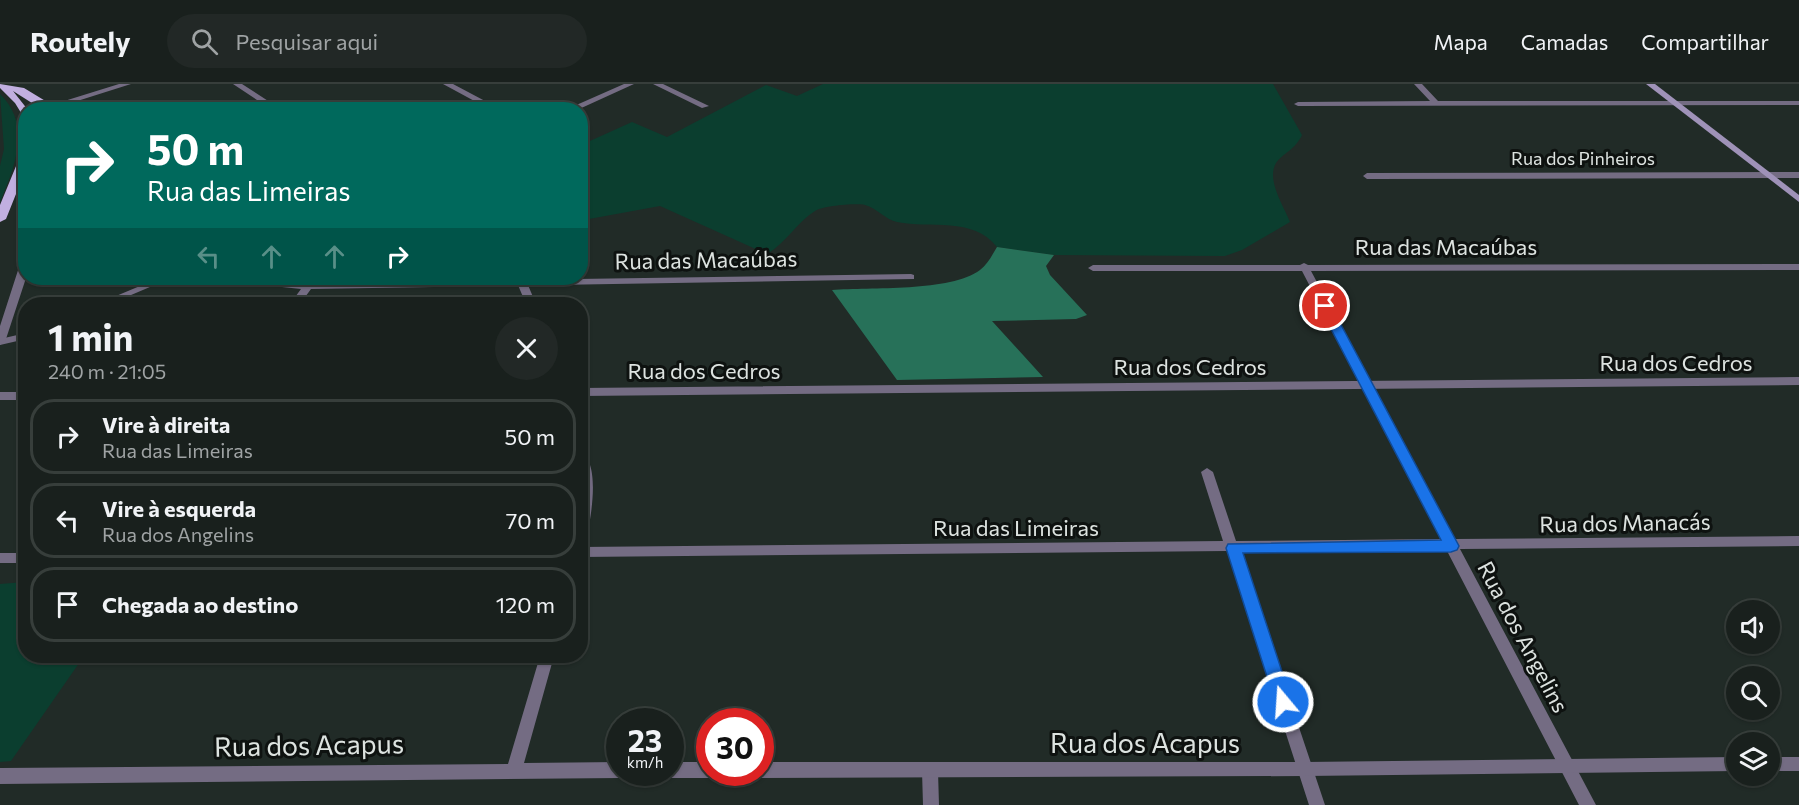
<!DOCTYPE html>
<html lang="pt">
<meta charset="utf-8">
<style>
:root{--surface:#19201d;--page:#222826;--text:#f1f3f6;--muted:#9fa3a4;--line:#373e3b}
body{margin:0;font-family:Commissioner,sans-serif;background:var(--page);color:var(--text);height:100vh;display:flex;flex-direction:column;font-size:22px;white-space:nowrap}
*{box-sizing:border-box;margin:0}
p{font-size:20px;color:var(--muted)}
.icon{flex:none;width:33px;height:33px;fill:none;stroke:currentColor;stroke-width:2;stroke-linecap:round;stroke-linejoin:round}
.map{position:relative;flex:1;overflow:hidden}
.sheet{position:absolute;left:18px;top:213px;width:570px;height:366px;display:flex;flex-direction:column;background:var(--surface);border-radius:24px;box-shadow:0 2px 4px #0004,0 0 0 2px var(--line)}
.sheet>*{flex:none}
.top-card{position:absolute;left:18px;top:18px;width:570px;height:183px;border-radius:24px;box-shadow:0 2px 4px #0004,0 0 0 2px var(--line);background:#00695c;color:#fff;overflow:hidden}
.tools{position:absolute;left:1726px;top:516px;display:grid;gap:12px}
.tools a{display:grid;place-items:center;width:54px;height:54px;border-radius:50%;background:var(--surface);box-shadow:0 2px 4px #0004,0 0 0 2px var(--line);font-size:30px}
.speed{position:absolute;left:606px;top:624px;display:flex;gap:12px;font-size:30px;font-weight:700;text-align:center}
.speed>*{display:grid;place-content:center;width:78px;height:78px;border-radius:50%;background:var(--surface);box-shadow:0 2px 4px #0004,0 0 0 2px var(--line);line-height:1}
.speed small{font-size:15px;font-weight:400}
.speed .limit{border:9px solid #d22;background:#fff;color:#111}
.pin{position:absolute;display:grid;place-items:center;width:51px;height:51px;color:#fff;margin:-26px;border:3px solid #fff;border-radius:50%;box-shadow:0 2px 6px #0007}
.me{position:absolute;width:66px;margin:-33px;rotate:342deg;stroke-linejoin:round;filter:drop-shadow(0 0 4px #0008)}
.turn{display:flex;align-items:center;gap:21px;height:126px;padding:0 30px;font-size:27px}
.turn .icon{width:78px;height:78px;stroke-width:2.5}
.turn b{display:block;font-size:42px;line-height:51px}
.lanes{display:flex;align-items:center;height:57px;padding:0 30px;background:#0003;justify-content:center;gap:30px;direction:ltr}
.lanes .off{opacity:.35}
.round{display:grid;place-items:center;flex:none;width:63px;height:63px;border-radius:32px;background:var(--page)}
.summary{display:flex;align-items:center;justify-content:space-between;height:102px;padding:0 30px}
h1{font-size:36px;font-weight:700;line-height:45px}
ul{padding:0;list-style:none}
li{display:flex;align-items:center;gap:18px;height:75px;margin:0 12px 9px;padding:0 18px;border:3px solid var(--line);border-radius:24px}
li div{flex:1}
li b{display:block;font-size:22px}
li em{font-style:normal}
header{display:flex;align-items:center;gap:36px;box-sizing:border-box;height:84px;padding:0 30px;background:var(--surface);border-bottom:2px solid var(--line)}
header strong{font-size:28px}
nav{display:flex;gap:33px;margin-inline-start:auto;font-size:21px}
.search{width:420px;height:54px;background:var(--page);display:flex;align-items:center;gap:15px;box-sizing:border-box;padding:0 21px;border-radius:33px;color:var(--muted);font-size:22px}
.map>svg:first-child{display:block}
</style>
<header>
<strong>Routely</strong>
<div class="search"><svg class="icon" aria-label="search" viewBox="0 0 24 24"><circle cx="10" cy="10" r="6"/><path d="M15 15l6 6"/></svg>Pesquisar aqui</div>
<nav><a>Mapa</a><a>Camadas</a><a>Compartilhar</a></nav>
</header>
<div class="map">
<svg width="1799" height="721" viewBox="0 0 1799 721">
<rect width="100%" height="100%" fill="#212b27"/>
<path fill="#0b3e2f" d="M823,0H1273L1302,51C1295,66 1283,69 1276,79C1266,96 1284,122 1290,138L1242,166L1225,172L1054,171L997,163C973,132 930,145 897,138C886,136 877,124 865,121C855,119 823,122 815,127C797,138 787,158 767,170L660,122L589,135L581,134V61L632,38L667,53L766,1L797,12Z
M0,10C32,41 15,82 0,118V82L4,65Z
M25,498L26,572H84L11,677L0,678V500Z"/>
<path fill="#277159" d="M997,163L1054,171L1046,182L1050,191L1087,231L1076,235L992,237L1043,293L897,296L832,206C870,203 951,208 980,186C988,180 992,171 997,163Z"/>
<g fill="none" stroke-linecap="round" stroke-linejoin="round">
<path fill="#746c83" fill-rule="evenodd" d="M443,0H453L502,26H491Z
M624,0H634L577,26H565Z
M653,0H663L709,22L702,24Z
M1414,0H1422L1438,17H1799V21L1298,22L1294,20L1298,18L1430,17Z
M1799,88V94L1367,95L1363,92L1367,89Z
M1304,179L1308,181L1799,180V186L1311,187L1455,455L1799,452V462L1460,465L1596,721H1579L1446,465L1240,467L1325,721H1309L1227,467L580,473V463L1223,457L1201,388L1207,384L1213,388L1236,457L1441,455L1302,187H1093L1088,184L1093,181H1300Z
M911,190L914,191V195L311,205L300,220H290L301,205L282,203L267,194H279L288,198L308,199Z
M159,194H171L110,220H97Z
M26,249V255L0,261V255Z
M0,469H26V479H0Z
M930,679L936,682L938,687L939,721H923L922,687L924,682Z"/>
<path fill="#746c83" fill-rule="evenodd" d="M119,0H131L52,25L45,23Z
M233,0H242L282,26H272Z
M26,174V194L5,258L0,261V242L21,177Z
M515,194H525L536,220H526Z
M1799,293V301L580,312V304Z
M0,308H26V316H0Z
M580,368C601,377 591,434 587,451L585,455L580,456Z
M540,572H554L524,679L620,678V688H627L626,691L620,694L0,700V684L508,680Z
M1737,673V687L1305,692L760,694L754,691L753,688H760V678H1305Z
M1770,673H1799V687H1770Z
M670,678H710V688H717L716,691L710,694H670L664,691L663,688H670Z"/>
<path fill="#9f92b8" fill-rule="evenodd" d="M1646,0H1655L1799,111V118Z"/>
<path fill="#c1afe0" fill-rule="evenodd" d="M0,0L24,4L52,21L53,26H43L13,7L28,26H26V33L23,32L15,19L0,4Z
M26,67V85L6,135L0,138V121L21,70Z"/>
</g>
<path fill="#1a73e8" stroke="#114b97" stroke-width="1.5" d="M1325,218L1331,222L1459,462L1457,466L1451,468L1243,469L1292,618L1290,624L1283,626L1277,624L1275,618L1226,464L1228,460L1441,456L1319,222Z"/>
<g text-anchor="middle" stroke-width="6" stroke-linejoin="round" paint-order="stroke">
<g font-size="18" fill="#dde3e0" stroke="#0e1210">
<text x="1583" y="81">Rua dos Pinheiros</text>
</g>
<g font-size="22" fill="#dde3e0" stroke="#0e1210">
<text x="1446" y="171">Rua das Macaúbas</text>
<text transform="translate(706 176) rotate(-1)" y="8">Rua das Macaúbas</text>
<text x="1676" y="287">Rua dos Cedros</text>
<text x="1190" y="291">Rua dos Cedros</text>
<text x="704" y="295">Rua dos Cedros</text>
<text transform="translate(1625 439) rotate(-1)" y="8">Rua dos Manacás</text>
<text x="1016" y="452">Rua das Limeiras</text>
<text transform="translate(1523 553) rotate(62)" y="8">Rua dos Angelins</text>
</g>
<g font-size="27" fill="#dde3e0" stroke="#0e1210">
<text x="1145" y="669">Rua dos Acapus</text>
<text transform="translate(309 662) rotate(-1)" y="9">Rua dos Acapus</text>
</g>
</g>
</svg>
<div class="tools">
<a><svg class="icon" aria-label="sound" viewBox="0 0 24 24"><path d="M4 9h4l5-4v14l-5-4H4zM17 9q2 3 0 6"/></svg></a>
<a><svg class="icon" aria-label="search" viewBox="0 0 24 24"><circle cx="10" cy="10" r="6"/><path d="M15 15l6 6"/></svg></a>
<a><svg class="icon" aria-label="layers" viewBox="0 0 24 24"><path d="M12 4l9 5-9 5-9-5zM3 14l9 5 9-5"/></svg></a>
</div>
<div class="speed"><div>23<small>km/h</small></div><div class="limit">30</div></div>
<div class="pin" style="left:1325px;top:222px;background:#d93025"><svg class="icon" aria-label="arrive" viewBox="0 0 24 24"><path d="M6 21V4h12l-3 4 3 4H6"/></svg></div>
<svg class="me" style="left:1283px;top:618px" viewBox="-20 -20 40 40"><circle r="17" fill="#1a73e8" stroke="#fff" stroke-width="3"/><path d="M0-11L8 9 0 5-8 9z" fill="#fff"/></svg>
<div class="top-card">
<div class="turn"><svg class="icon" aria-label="right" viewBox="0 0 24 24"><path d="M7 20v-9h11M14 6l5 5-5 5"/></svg><div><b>50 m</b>Rua das Limeiras</div></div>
<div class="lanes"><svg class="icon off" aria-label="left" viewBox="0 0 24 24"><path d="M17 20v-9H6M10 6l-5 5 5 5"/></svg><svg class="icon off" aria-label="ahead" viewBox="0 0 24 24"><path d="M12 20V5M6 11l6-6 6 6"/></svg><svg class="icon off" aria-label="ahead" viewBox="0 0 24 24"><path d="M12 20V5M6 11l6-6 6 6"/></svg><svg class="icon" aria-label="right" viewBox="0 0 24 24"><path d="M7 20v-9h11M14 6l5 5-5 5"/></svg></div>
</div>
<section class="sheet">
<div class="summary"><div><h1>1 min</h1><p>240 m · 21:05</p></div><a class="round"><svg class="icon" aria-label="close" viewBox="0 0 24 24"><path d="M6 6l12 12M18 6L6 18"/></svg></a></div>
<ul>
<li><svg class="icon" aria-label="right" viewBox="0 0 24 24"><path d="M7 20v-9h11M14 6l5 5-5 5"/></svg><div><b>Vire à direita</b><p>Rua das Limeiras</p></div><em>50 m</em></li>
<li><svg class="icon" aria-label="left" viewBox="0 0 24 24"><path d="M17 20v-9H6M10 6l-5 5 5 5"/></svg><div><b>Vire à esquerda</b><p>Rua dos Angelins</p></div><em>70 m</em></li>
<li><svg class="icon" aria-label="arrive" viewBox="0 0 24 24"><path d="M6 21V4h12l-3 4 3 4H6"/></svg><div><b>Chegada ao destino</b></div><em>120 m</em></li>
</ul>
</section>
</div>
